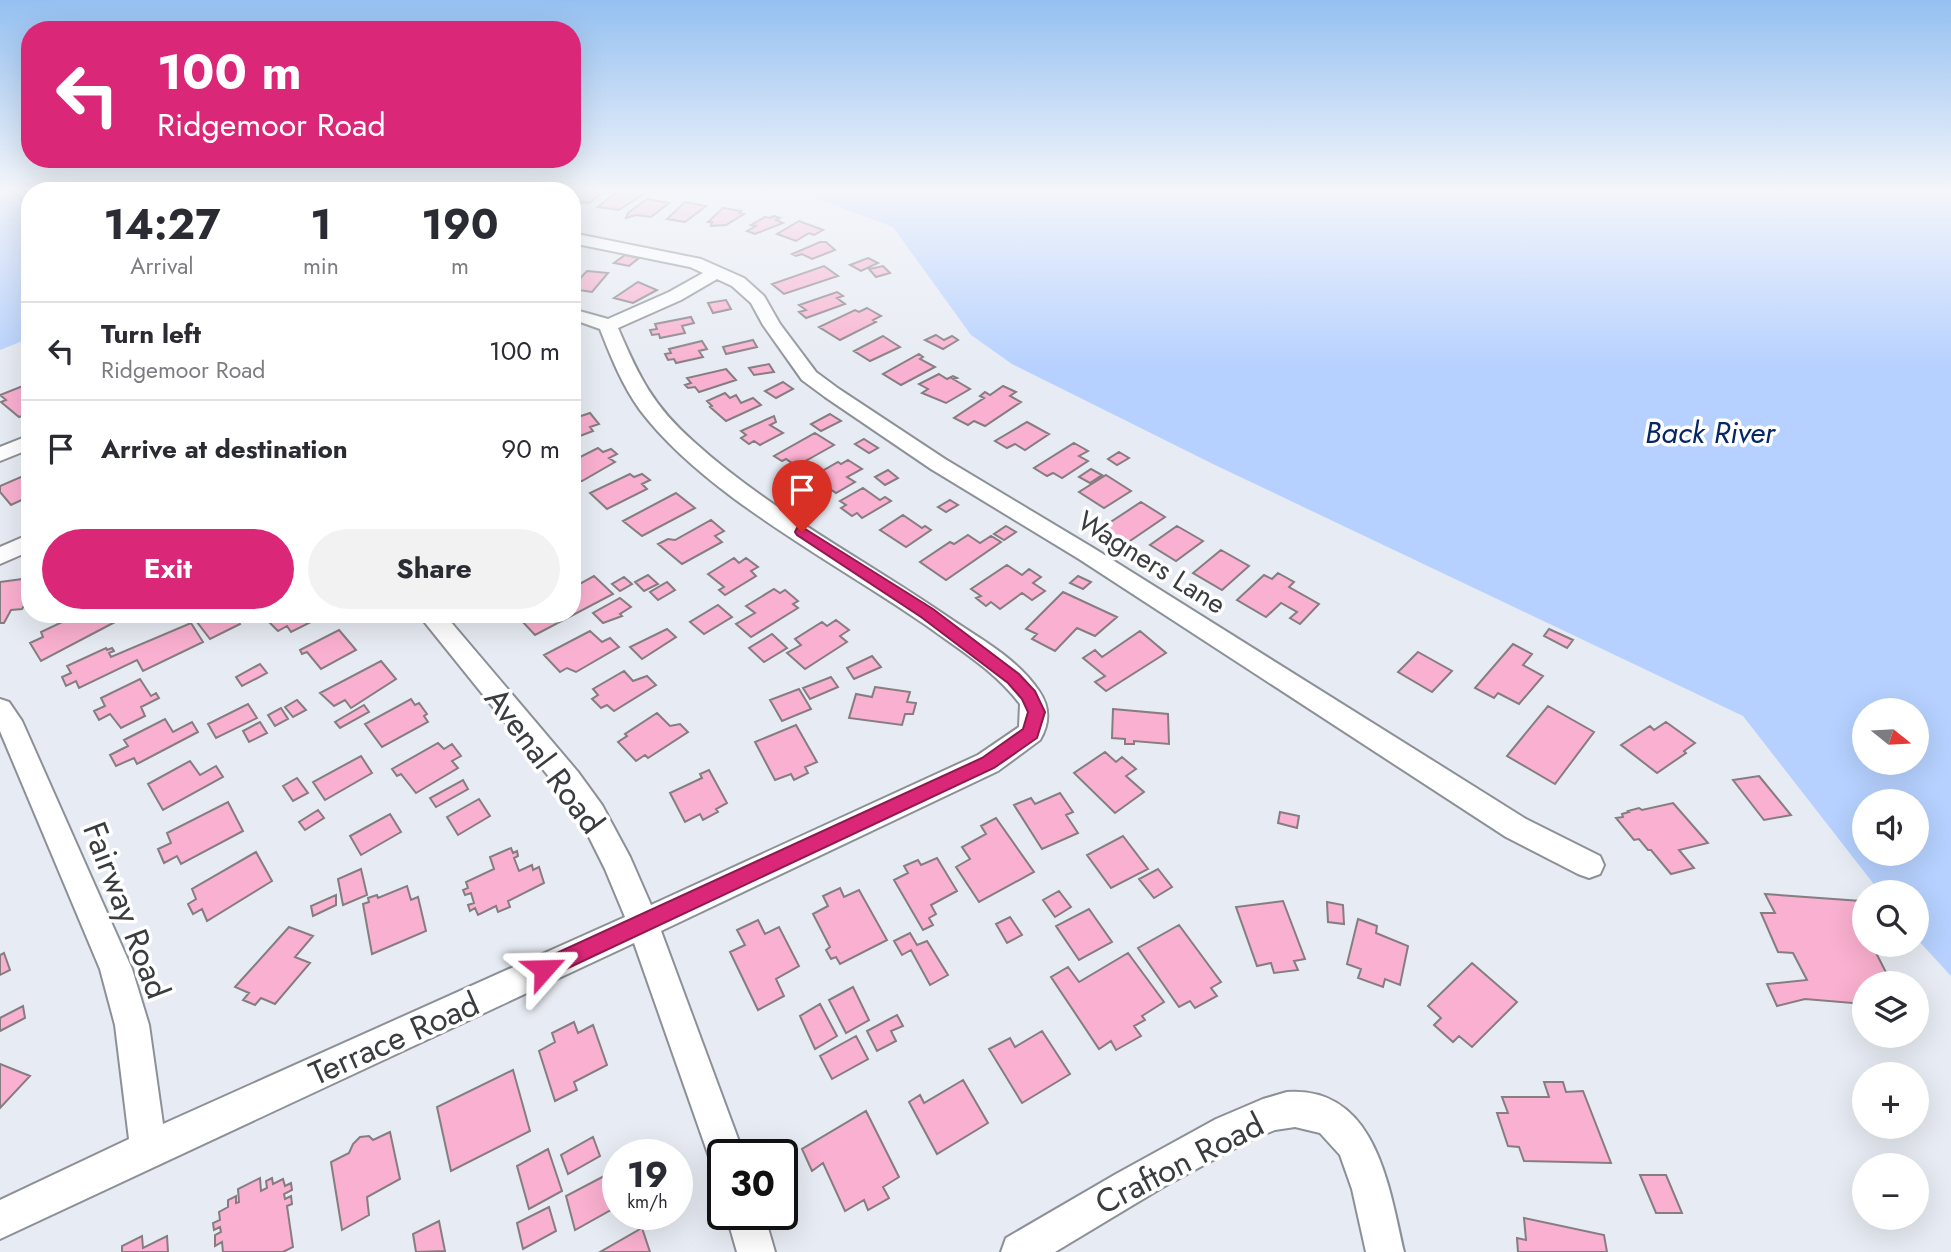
<!DOCTYPE html>
<meta charset="utf-8">
<style>
:root{--surface:#fff;--page:#f2f2f3;--text:#2b2b33;--muted:#7c7c81;--line:#e1e1e2;--accent:#db2777}
body{margin:0;font-family:Jost,sans-serif;background:var(--page);color:var(--text);height:100vh;display:flex;flex-direction:column;font-size:26px;white-space:nowrap}
*{box-sizing:border-box;margin:0}
p{font-size:23px;color:var(--muted)}
.icon{flex:none;width:38px;height:38px;fill:none;stroke:currentColor;stroke-width:2;stroke-linecap:round;stroke-linejoin:round}
.map{position:relative;flex:1;overflow:hidden}
.side{position:absolute;left:21px;top:182px;width:560px;height:441px;display:flex;flex-direction:column;background:var(--surface);border-radius:28px;box-shadow:0 7px 28px #0002}
.side>*{flex:none}
.hud{position:absolute;left:21px;top:21px;width:560px;height:147px;border-radius:28px;box-shadow:0 7px 28px #0002;background:#db2777;color:#fff;overflow:hidden}
.needle{width:46px;rotate:108deg}
.controls{position:absolute;left:1852px;top:698px;display:grid;gap:14px}
.controls a{display:grid;place-items:center;width:77px;height:77px;border-radius:50%;background:var(--surface);box-shadow:0 7px 28px #0002;font-size:35px}
.speed{position:absolute;left:602px;top:1139px;display:flex;gap:14px;font-size:35px;font-weight:700;text-align:center}
.speed>*{display:grid;place-content:center;width:91px;height:91px;border-radius:50%;background:var(--surface);box-shadow:0 7px 28px #0002;line-height:1}
.speed small{font-size:18px;font-weight:400}
.speed .limit{border:4px solid #111;border-radius:10px;background:#fff;color:#111}
.pin{position:absolute;display:grid;place-items:center;width:60px;height:60px;color:#fff;margin:-72px -30px;border-radius:50% 50% 50% 0;rotate:-45deg;box-shadow:0 0 7px #0007}
.pin .icon{rotate:45deg}
.me{position:absolute;width:77px;margin:-38px;rotate:65deg;stroke-linejoin:round;filter:drop-shadow(0 0 5px #0008)}
.turn{display:flex;align-items:center;gap:24px;height:147px;padding:0 21px;font-size:32px}
.turn .icon{width:91px;height:91px;stroke-width:2.5}
.turn b{display:block;font-size:49px;line-height:60px}
.eta{display:flex;justify-content:space-evenly;align-items:center;height:119px;text-align:center}
.eta b{font-size:42px;font-weight:700;line-height:49px}
.action{display:flex;gap:14px;margin-top:auto;padding:14px 21px}
.action a{flex:1;height:80px;border-radius:42px;background:var(--accent);color:#fff;font-size:28px;font-weight:700;line-height:80px;text-align:center}
.action a+a{background:var(--page);color:var(--text)}
ul{padding:0;list-style:none}
li{display:flex;align-items:center;gap:21px;height:98px;padding:0 21px;border-top:2px solid var(--line)}
li div{flex:1}
li b{display:block;font-size:26px}
li em{font-style:normal}
.map>svg:first-child{display:block}
</style>
<div class="map">
<svg width="1951" height="1252" viewBox="0 0 1951 1252">
<rect width="100%" height="100%" fill="#e7ebf3"/>
<path fill="#b6d1ff" fill-rule="evenodd" d="M0,193H30V338L0,350Z
M802,193H1951V976L1916,938V892H1880L1743,716L1213,464L1012,364L971,335L893,227ZM1864,710H1916V763H1864ZM1864,802H1916V854H1864Z"/>
<path fill="#fab0d0" stroke="#857d80" stroke-width="2" d="M576,193H599L601,194L589,203L583,202L578,205L572,204V195Z
M615,193H638L644,194L619,210L598,207Z
M647,199L669,203L651,217L636,215L626,218L628,213Z
M685,202L706,206L685,222L667,219Z
M723,208L741,211L739,213L744,214L726,225L711,226L712,222H708Z
M774,216L780,218L776,220L783,223L755,234L747,231L756,226L751,225L765,217L770,218Z
M799,221L823,230L814,235L809,233L796,241L777,234Z
M820,242H826L835,250L812,259L802,254L796,256L792,254Z
M625,255L639,258L629,266L614,263Z
M868,258L878,263L861,271L850,265Z
M824,266L838,276L784,294L772,284Z
M883,266L890,273L876,277L869,269Z
M587,271L608,273L592,292L579,290L572,293V287Z
M638,282L657,290L633,303L614,298Z
M837,292L843,296L837,298L845,304L806,318L799,312L806,310L799,305Z
M726,300L731,309L713,313L708,303Z
M867,308L881,316L873,320L876,322L840,340L819,327L855,310L859,312Z
M691,317L694,323L682,326L685,333L660,338L659,334L652,335L650,330L657,329L655,324Z
M936,335L944,340L952,336L958,340L943,349L925,340Z
M883,336L900,347L870,361L854,351Z
M753,340L757,347L726,354L723,347Z
M702,341L707,349L699,351L703,357L676,363L674,359L668,360L665,354L671,353L669,349Z
M919,354L923,357L920,359L935,367L901,385L883,374Z
M769,364L774,372L754,375L749,368Z
M726,369L736,380L699,392L695,387L688,388L685,385L691,383L687,378Z
M939,374L947,379L953,376L957,378L953,379L970,389L946,403L922,393L928,389L919,384Z
M783,382L793,389L776,398L765,391Z
M28,384L30,413L19,417L1,402L6,400L0,395Z
M1003,386L1016,392L1010,396L1021,402L985,426L974,421L968,425L954,418L984,398L980,396L985,392L990,395Z
M725,393L730,398L736,395L741,403L753,398L761,405L726,421L710,407L712,406L707,401Z
M590,413L599,424L590,427L593,431L572,439V419Z
M830,414L841,421L821,431L811,424Z
M774,416L776,422L770,425L783,433L760,445L754,441L749,444L741,438L746,435L741,431Z
M1027,422L1049,434L1025,450L1015,444L1007,448L995,441Z
M815,433L834,445L802,463L805,465L799,468L786,459L782,461L774,456Z
M864,439L878,448L869,453L855,444Z
M1074,443L1088,451L1079,456L1088,461L1062,478L1053,473L1047,476L1034,468Z
M598,448L603,452L611,449L617,454L609,458L615,462L582,481H575L572,477V461Z
M1119,452L1129,458L1117,465L1108,459Z
M848,460L862,469L847,477L855,482L836,493L827,487L818,492L803,482L838,462L841,464Z
M1091,469L1102,475L1090,483L1079,477Z
M888,470L898,478L885,485L875,477Z
M30,473V496L11,505L0,492V486Z
M630,474L634,477L642,474L650,480L642,484L647,489L607,509L590,493Z
M1106,475L1131,491L1104,508L1079,492Z
M863,488L880,500L885,497L891,501L862,518L857,513L852,516L841,508L846,505L840,501Z
M676,493L695,508L642,536L623,521Z
M950,500L958,505L946,512L938,507Z
M1141,502L1165,517L1124,545L1100,529Z
M903,515L922,528L925,526L931,530L906,547L880,530Z
M711,520L724,531L715,536L722,542L682,564L658,544L668,539L675,540Z
M1006,526L1016,532L1004,540L994,534Z
M1177,526L1203,541L1176,561L1150,545Z
M968,535L980,543L991,536L1001,542L946,580L920,562L950,542L954,544Z
M1221,550L1249,566L1222,590L1193,573Z
M734,558L739,563L746,558L758,567L751,571L756,576L725,595L719,590L724,587L708,574Z
M1007,565L1022,575L1029,569L1041,577L1033,583L1045,591L1032,600L1022,593L1000,609L991,602L986,606L976,598L981,596L971,589Z
M1278,573L1294,582L1289,587L1319,604L1300,624L1290,618L1297,612L1281,603L1266,617L1237,600L1264,575L1272,579Z
M648,575L658,584L644,591L635,582Z
M594,576L613,594L535,635L520,619L529,614H572V588Z
M1078,576L1091,582L1083,589L1070,583Z
M624,577L632,584L620,591L612,584Z
M30,578V595L22,609L11,610L4,623H0V582Z
M667,582L675,590L658,600L650,592Z
M774,589L780,593L785,590L798,601L793,604L798,608L751,637L736,624L755,613L746,606Z
M1063,592L1117,617L1095,636L1077,628L1055,651L1032,639L1037,634L1026,629Z
M620,598L631,607L620,614L622,616L603,623L593,613Z
M718,605L732,617L704,634L690,622Z
M79,614H110L115,622L41,661L30,643L43,637L41,632Z
M213,614H234L240,624L210,639L197,622Z
M274,614H324L325,615L291,632L287,626L278,631L265,618Z
M836,620L849,630L840,636L847,642L805,669L787,653L801,645L795,639L822,622L827,626Z
M191,623L203,642L143,671L137,660L79,688L76,681L66,686L62,677L71,673L67,666L106,648L107,650L112,648L114,651L109,653L111,657Z
M667,629L676,637L642,659L630,647Z
M1549,629L1573,640L1567,648L1544,636Z
M339,630L356,650L321,669L307,652L302,654L300,650Z
M590,631L602,642L610,638L619,647L576,672L567,668L560,672L544,655Z
M1140,631L1166,653L1106,691L1095,682L1105,676L1083,658L1095,650L1102,657Z
M772,634L787,648L764,662L749,648Z
M1513,644L1532,654L1523,665L1543,676L1519,704L1498,693L1494,698L1475,688Z
M1418,652L1452,671L1432,692L1398,672Z
M872,656L881,667L854,679L847,668Z
M381,661L396,679L351,708L345,700L334,706L320,693Z
M260,664L267,673L242,686L236,677Z
M624,671L633,681L647,676L656,685L614,711L607,705L601,708L592,699L598,695L593,689Z
M831,677L838,687L810,699L803,688Z
M140,679L151,696L156,693L159,698L141,707L145,716L121,728L110,714L99,720L94,711L105,706L101,698Z
M875,687L910,692L907,702L916,703L913,714H905L902,725L849,718L856,694L872,697Z
M799,689L811,709L782,721L770,700Z
M411,699L415,705L419,703L427,714L424,716L428,722L382,747L365,724Z
M297,700L306,710L293,717L285,707Z
M248,704L257,718L216,738L208,724Z
M364,705L369,712L340,728L335,722Z
M1548,706L1594,732L1555,784L1507,756Z
M281,708L288,719L275,726L268,715Z
M1113,709L1168,714L1169,744L1134,741V744H1125V739L1112,738Z
M657,713L670,726L680,724L688,732L648,758L645,755L636,761L618,742L627,736L625,734Z
M165,719L173,732L192,722L198,732L137,764L134,758L116,766L110,755L128,746L124,740Z
M260,722L267,733L249,742L243,731Z
M1666,722L1695,743L1684,751L1686,753L1657,773L1621,745L1650,726L1654,730Z
M796,725L817,762L805,767L808,773L794,780L791,774L775,780L755,742Z
M438,743L444,749L452,744L461,756L452,761L458,768L416,793L401,774L397,776L392,769Z
M1105,752L1116,762L1122,757L1136,769L1126,776L1144,792L1115,813L1074,773Z
M361,756L372,773L325,800L313,782Z
M190,761L200,775L216,766L223,777L163,810L148,784Z
M709,770L727,803L716,809L718,812L703,820L700,814L685,822L670,793L702,778L700,774Z
M1759,776L1791,815L1764,820L1733,780Z
M297,778L308,793L293,801L283,786Z
M463,780L468,789L436,807L430,798Z
M1060,793L1073,812L1066,815L1078,833L1042,849L1014,805L1031,798L1035,804Z
M479,799L490,816L458,835L447,817Z
M228,802L243,831L181,864L177,856L164,863L158,849L171,843L167,833Z
M1673,803L1708,843L1679,850L1694,868L1671,874L1651,850H1648L1639,839L1634,840L1616,818L1623,817L1622,814L1629,812L1628,811L1639,808L1642,810Z
M318,810L324,818L305,830L299,822Z
M1280,812L1299,816L1297,828L1278,823Z
M390,814L401,832L361,855L350,836Z
M996,818L1034,872L979,902L956,867L970,859L962,847L986,834L981,826Z
M1123,836L1148,869L1111,888L1087,855Z
M511,848L513,853L517,851L518,856L514,858L519,871L532,865L533,870L539,867L544,883L508,901L510,907L498,912L496,906L478,915L475,908L470,911L468,905L474,903L471,893L465,895L463,890L468,888L466,882L494,869L490,857Z
M256,852L272,881L207,921L202,909L193,914L188,904L196,899L192,889Z
M937,858L957,891L931,905L936,914L929,918L933,925L923,930L894,880L908,873L904,866L918,860L921,865Z
M361,869L367,895L343,905L338,879Z
M1158,869L1172,887L1154,898L1139,879Z
M407,886L411,900L418,897L426,931L372,954L363,904L369,902L368,898L377,895L378,898Z
M840,888L844,897L859,890L887,940L840,964L836,957L831,959L826,950L830,947L813,914L828,906L823,896Z
M1059,891L1071,907L1055,917L1043,900Z
M1765,894L1861,901L1864,906V945H1872L1892,984H1864V1004L1805,999L1777,1006L1767,984L1807,980L1793,953L1778,952L1761,913H1775Z
M336,895V905L313,916L311,906Z
M1283,901L1305,959L1294,961L1298,970L1274,973L1271,963L1257,966L1236,907Z
M1327,902L1343,905L1344,924L1328,922Z
M1089,909L1112,942L1079,960L1056,926Z
M1010,917L1022,935L1007,943L996,924Z
M1358,919L1377,926L1376,933L1408,946L1400,985L1385,979L1383,987L1358,978L1361,969L1347,964Z
M758,920L765,934L779,927L799,966L776,979L784,996L758,1010L730,952L745,945L737,930Z
M1179,925L1221,982L1211,988L1217,996L1195,1008L1190,1001L1179,1007L1138,948Z
M289,927L313,936L295,957L310,963L275,1004L261,998L255,1005L243,1000L249,993L235,987Z
M910,933L917,945L927,941L948,975L930,985L911,950L902,955L894,941Z
M4,953L10,970L0,975V955Z
M1128,953L1164,1002L1142,1016L1145,1020L1134,1026L1141,1036L1116,1050L1111,1041L1099,1049L1051,977L1068,967L1079,982Z
M1472,963L1517,1002L1472,1047L1459,1036L1453,1042L1434,1025L1441,1018L1428,1006Z
M853,987L869,1020L846,1033L829,1000Z
M820,1004L837,1036L815,1049L800,1016Z
M23,1006L25,1018L0,1031V1018Z
M897,1015L903,1026L891,1031L896,1041L877,1051L867,1031Z
M574,1022L578,1033L593,1025L607,1065L574,1082L577,1090L555,1101L539,1051L555,1042L552,1033Z
M1042,1031L1070,1074L1022,1103L989,1049L1010,1038L1015,1047Z
M856,1036L868,1059L832,1079L820,1056Z
M0,1064L30,1076L0,1108Z
M513,1070L530,1131L451,1171L437,1107Z
M963,1080L988,1123L937,1154L909,1102L920,1095L924,1103Z
M1544,1082H1563L1566,1092L1583,1091L1611,1163L1524,1161L1519,1147L1508,1146L1497,1113H1508L1502,1097H1549Z
M866,1111L899,1177L883,1187L889,1198L868,1210L864,1200L845,1211L823,1163L812,1171L802,1149Z
M390,1132L400,1179L367,1197L369,1215L342,1230L331,1162L349,1153L353,1144L360,1137L369,1136L373,1140Z
M593,1137L600,1156L568,1174L561,1155Z
M548,1149L562,1191L529,1209L517,1166Z
M608,1174L618,1206L575,1230L566,1196Z
M1640,1175H1666L1682,1213H1656Z
M260,1178L261,1191L267,1188L266,1181L272,1178L273,1184L283,1179L285,1186L291,1183L292,1190L284,1194L285,1199L291,1196L292,1204L287,1206L293,1247L283,1252H223L222,1242L215,1246V1235L221,1232L220,1227L214,1230L213,1223L220,1220L219,1212L228,1207V1200L236,1196V1203L239,1202L238,1189Z
M549,1207L556,1231L523,1249L517,1223Z
M1524,1218L1604,1235L1607,1252H1518L1517,1238L1526,1240Z
M439,1221L445,1251L416,1252L413,1234Z
M642,1228L650,1252H600Z
M142,1236L143,1248L167,1236L168,1252H122V1246Z"/>
<g fill="none" stroke-linecap="round" stroke-linejoin="round">
<g stroke="#8c9097" stroke-width="4">
<path id="minor" d="M572,233L701,259L744,278L764,296L780,324L816,372L839,389L945,459L1095,549L1526,819L1600,856L1604,865L1600,874L1589,878L1578,874L1506,837L1079,559L931,469L825,397L802,380L763,325L751,303L732,286L717,279L681,300L618,328C639,377 653,406 694,442C770,511 864,559 948,617C980,639 1017,658 1039,691C1050,707 1050,723 1040,740L998,771L661,931L744,1155H723V1172L713,1168L634,943L0,1239V1200L129,1139L115,1025L100,969L0,731V699L9,702L22,721L132,969L149,1025L163,1124L625,917L605,869L582,823L558,788L418,614H444L578,772L602,805L630,857L651,905L978,755L1019,727L1020,704C995,671 960,650 927,626C837,563 706,497 640,410C622,385 611,357 600,329L572,319V309L608,319L669,292L703,273L690,267L572,243Z
M30,435V449L0,461V447Z
M30,534V551L0,564V547Z
M1287,1092C1376,1086 1389,1187 1404,1252H1366L1352,1189L1340,1155L1320,1133L1295,1127L1275,1130L1252,1139L1163,1187L1055,1252H1001L1006,1238L1116,1174L1216,1119L1263,1099Z
M726,1214H764L775,1252H737Z"/>
</g>
<use href="#minor" fill="#fff" fill-rule="evenodd"/>
</g>
<linearGradient id="sky" x2="0" y2="1"><stop stop-color="#94c0f1"/><stop offset="0.52" stop-color="#f4f6fa"/><stop offset="1" stop-color="#f4f6fa" stop-opacity="0"/></linearGradient>
<rect width="1951" height="368" fill="url(#sky)"/>
<path fill="#db2777" stroke="#8e194d" stroke-width="2" d="M802,527L933,609L1019,674L1035,691L1045,712L1037,738L994,768L551,976L544,979L537,976L533,969L537,962L982,758L1023,729L1028,712L1022,699L1008,683L921,617L797,535L795,532L797,528Z"/>
<g text-anchor="middle" stroke-width="7" stroke-linejoin="round" paint-order="stroke">
<g font-size="28" fill="#3a3c3f" stroke="#fff">
<text transform="translate(1152 562) rotate(32)" y="10">Wagners Lane</text>
</g>
<g font-size="30" font-style="italic" fill="#052766" stroke="#fff">
<text x="1710" y="443">Back River</text>
</g>
<g font-size="33" fill="#3a3c3f" stroke="#fff">
<text transform="translate(545 760) rotate(53)" y="12">Avenal Road</text>
<text transform="translate(127 910) rotate(69)" y="12">Fairway Road</text>
<text transform="translate(394 1038) rotate(-24)" y="12">Terrace Road</text>
<text transform="translate(1179 1163) rotate(-27)" y="12">Crafton Road</text>
</g>
</g>
</svg>
<div class="controls">
<a><svg class="needle" viewBox="-14 -14 28 28"><path d="M0-13l5 13h-10z" fill="#e53935"/><path d="M0 13l5-13h-10z" fill="#7c7c81"/></svg></a>
<a><svg class="icon" aria-label="sound" viewBox="0 0 24 24"><path d="M4 9h4l5-4v14l-5-4H4zM17 9q2 3 0 6"/></svg></a>
<a><svg class="icon" aria-label="search" viewBox="0 0 24 24"><circle cx="10" cy="10" r="6"/><path d="M15 15l6 6"/></svg></a>
<a><svg class="icon" aria-label="layers" viewBox="0 0 24 24"><path d="M12 4l9 5-9 5-9-5zM3 14l9 5 9-5"/></svg></a>
<a>+</a>
<a>−</a>
</div>
<div class="speed"><div>19<small>km/h</small></div><div class="limit">30</div></div>
<div class="pin" style="left:802px;top:532px;background:#d93025"><svg class="icon" aria-label="arrive" viewBox="0 0 24 24"><path d="M6 21V4h12l-3 4 3 4H6"/></svg></div>
<svg class="me" style="left:544px;top:969px" viewBox="-20 -20 40 40"><path d="M0-17L14 15 0 8-14 15z" fill="#db2777" stroke="#fff" stroke-width="4"/></svg>
<div class="hud">
<div class="turn"><svg class="icon" aria-label="left" viewBox="0 0 24 24"><path d="M17 20v-9H6M10 6l-5 5 5 5"/></svg><div><b>100 m</b>Ridgemoor Road</div></div>
</div>
<section class="side">
<div class="eta">
<div><b>14:27</b><p>Arrival</p></div>
<div><b>1</b><p>min</p></div>
<div><b>190</b><p>m</p></div>
</div>
<ul>
<li><svg class="icon" aria-label="left" viewBox="0 0 24 24"><path d="M17 20v-9H6M10 6l-5 5 5 5"/></svg><div><b>Turn left</b><p>Ridgemoor Road</p></div><em>100 m</em></li>
<li><svg class="icon" aria-label="arrive" viewBox="0 0 24 24"><path d="M6 21V4h12l-3 4 3 4H6"/></svg><div><b>Arrive at destination</b></div><em>90 m</em></li>
</ul>
<div class="action"><a>Exit</a><a>Share</a></div>
</section>
</div>
